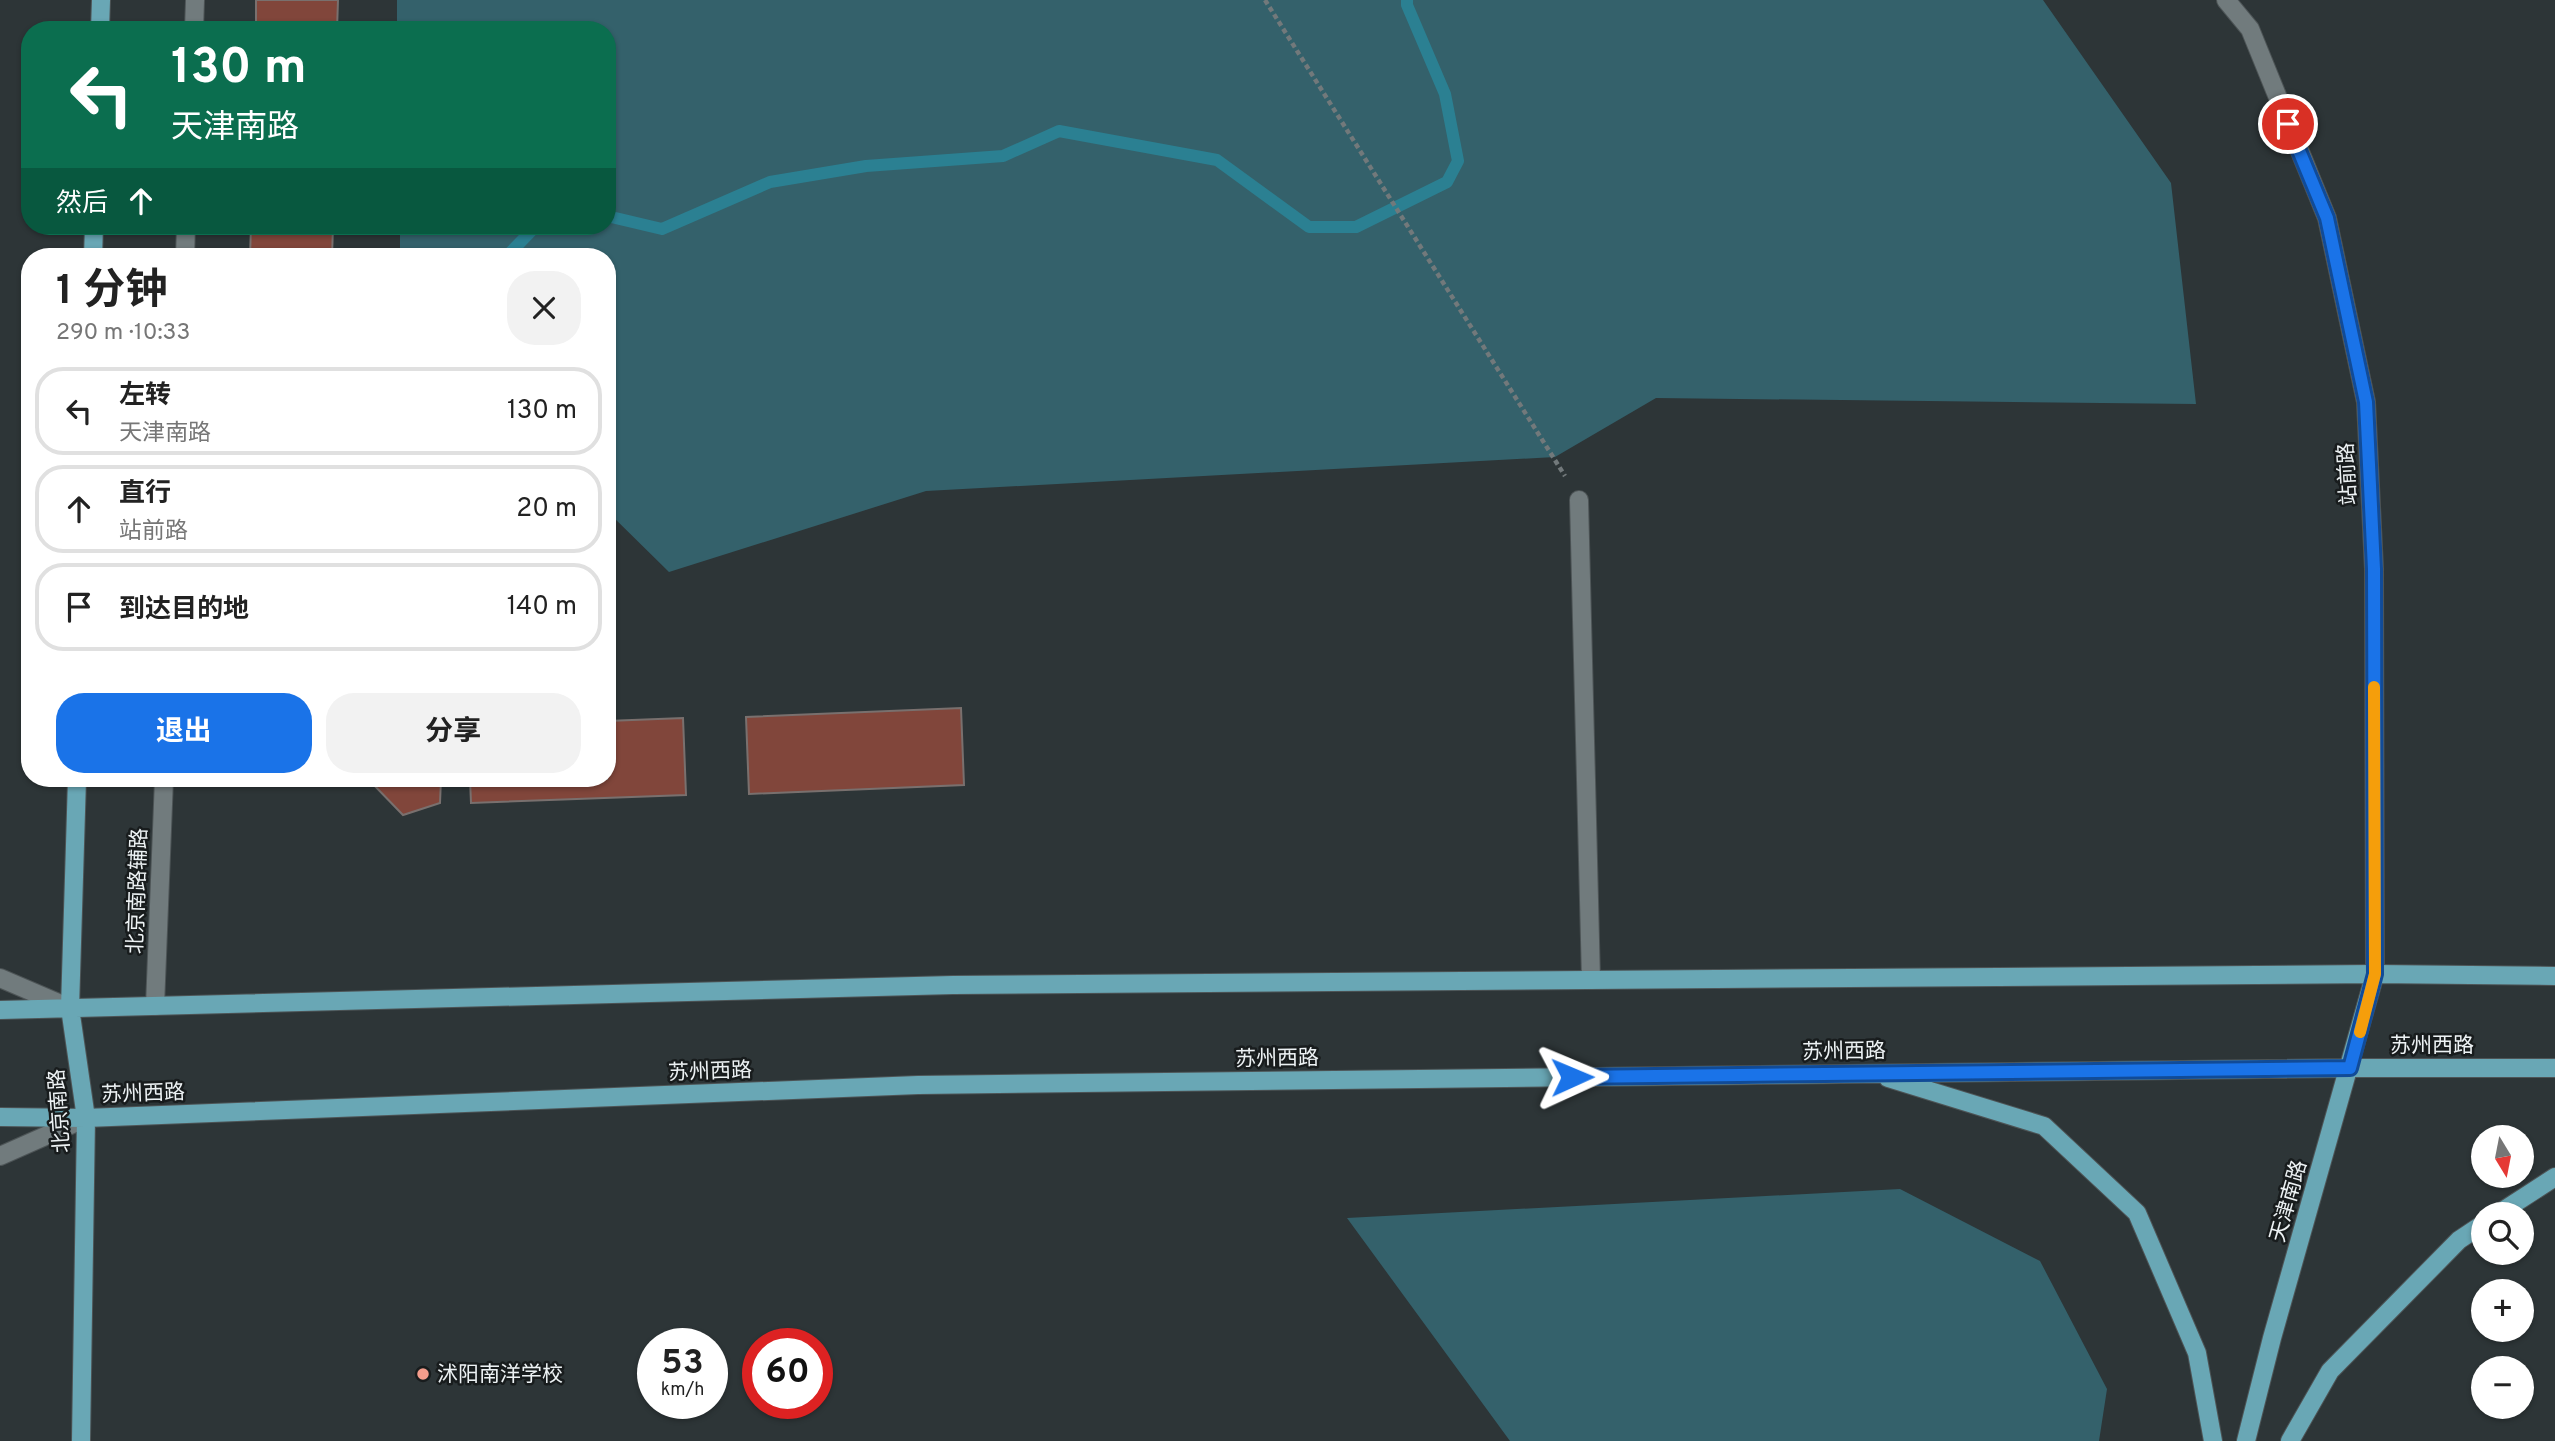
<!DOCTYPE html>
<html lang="zh">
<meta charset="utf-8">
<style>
:root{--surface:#fff;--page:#f2f2f2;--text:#222;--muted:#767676;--line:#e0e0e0;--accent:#1a73e8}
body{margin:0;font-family:Overpass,"Noto Sans SC",sans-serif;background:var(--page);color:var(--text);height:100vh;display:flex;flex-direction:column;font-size:26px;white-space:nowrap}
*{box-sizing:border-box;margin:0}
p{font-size:23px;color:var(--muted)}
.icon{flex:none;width:38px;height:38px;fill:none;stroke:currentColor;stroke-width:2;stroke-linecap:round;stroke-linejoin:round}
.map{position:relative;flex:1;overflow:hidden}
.drawer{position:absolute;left:21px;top:248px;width:595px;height:539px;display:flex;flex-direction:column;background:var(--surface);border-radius:28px;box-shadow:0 2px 5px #0004}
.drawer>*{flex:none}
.guide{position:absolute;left:21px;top:21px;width:595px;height:214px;border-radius:28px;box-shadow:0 2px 5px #0004;background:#0b6e4f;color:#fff;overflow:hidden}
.needle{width:46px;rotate:170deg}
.buttons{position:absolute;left:2471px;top:1125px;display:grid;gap:14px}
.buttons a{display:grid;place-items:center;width:63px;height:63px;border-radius:50%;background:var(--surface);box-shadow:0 2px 5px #0004;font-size:35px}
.speed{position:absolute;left:637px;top:1328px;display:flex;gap:14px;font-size:35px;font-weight:700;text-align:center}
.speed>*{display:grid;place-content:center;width:91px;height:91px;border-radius:50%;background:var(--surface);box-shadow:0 2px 5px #0004;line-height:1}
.speed small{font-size:18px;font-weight:400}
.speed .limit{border:10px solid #d22;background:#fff;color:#111}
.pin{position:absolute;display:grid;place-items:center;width:60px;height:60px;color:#fff;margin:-30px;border:4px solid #fff;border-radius:50%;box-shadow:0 2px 7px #0007}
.me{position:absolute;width:77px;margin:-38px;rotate:89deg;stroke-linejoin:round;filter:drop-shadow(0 0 5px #0008)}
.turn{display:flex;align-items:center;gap:24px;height:147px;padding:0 35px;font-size:32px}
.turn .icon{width:91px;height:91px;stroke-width:2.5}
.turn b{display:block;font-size:49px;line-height:60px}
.then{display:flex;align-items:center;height:66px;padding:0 35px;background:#0003;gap:14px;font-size:26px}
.round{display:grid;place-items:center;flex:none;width:74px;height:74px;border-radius:28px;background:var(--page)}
.headline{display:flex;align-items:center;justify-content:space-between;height:119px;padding:0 35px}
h1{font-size:42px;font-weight:700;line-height:52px}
.primary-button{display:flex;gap:14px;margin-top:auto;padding:14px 35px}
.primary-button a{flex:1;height:80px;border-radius:28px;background:var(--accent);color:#fff;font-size:28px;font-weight:700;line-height:80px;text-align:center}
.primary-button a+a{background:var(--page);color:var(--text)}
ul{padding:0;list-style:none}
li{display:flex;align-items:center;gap:21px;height:88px;margin:0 14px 10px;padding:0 21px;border:4px solid var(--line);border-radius:28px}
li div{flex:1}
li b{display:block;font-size:26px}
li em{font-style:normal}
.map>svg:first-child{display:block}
</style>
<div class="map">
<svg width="2555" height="1441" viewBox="0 0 2555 1441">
<rect width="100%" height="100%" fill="#2d3537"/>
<path fill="#34616b" d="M397,0H2043L2171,183L2196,404L1656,398L1555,457L926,491L669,572L607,511V257H400V226H607V30H397Z
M1900,1189L2040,1261L2107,1389L2099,1441H1510L1347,1218Z"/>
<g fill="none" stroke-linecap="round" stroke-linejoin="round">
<path stroke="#2b8092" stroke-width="12" d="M607,216L662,229L770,182L866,166L1003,156L1059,131L1217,160L1309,227H1356L1447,182L1458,161L1445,94L1407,5V0
M506,257L536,226"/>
</g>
<path fill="#81463b" stroke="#79706e" stroke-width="2" d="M256,0H338L337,30H256Z
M251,226H333L332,257H250Z
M961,708L964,785L749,794L746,717Z
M683,718L686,795L471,803L470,779H607V721Z
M368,779H441L440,803L403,815Z"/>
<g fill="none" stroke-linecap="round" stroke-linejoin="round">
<g stroke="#4d5456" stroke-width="20">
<path id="minor" d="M2226,0L2250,29L2327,218L2366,402L2374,569L2375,974
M194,30L195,0
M185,257L186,226
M1579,500L1591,980
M0,978L70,1008
M155,1006L164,779
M0,1156L86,1118"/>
</g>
<g stroke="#4d5456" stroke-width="20">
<path id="major" d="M100,30L101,0
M93,257L94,226
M77,779L70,1008L86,1118L81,1441
M0,1010L953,985L2375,974L2555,976
M1888,1078L2044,1126L2137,1213L2197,1353L2213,1441
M0,1117L86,1118L918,1085L2350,1068H2555
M2498,1214L2555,1177
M2246,1441L2272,1338L2375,974
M2290,1441L2330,1371L2459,1240L2483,1224"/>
</g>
<path stroke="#72797b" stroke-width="4.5" stroke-dasharray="5 3.5" stroke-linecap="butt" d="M1265,0L1565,476"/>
<use href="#minor" stroke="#717b7d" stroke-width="18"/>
<use href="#major" stroke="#69a7b5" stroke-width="18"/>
</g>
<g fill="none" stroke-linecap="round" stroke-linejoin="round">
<g stroke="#114b97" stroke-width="18">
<path id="route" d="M1572,1077L2350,1068L2375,974L2374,569L2366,402L2327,218L2288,124"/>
</g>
<use href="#route" stroke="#1a73e8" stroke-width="12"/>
<path stroke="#f59e0b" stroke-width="12" d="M2360,1032L2375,974L2374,687"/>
</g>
<circle fill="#f49d8c" stroke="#181c1d" stroke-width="2.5" cx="423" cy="1374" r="7"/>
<g text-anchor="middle" stroke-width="5" stroke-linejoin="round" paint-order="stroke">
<g font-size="21" fill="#edf2f4" stroke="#181c1d">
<text transform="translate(2347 474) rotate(-93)" y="7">站前路</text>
<text transform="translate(137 891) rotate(-88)" y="7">北京南路辅路</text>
<text x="2432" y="1052">苏州西路</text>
<text transform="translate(1844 1051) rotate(-1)" y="7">苏州西路</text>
<text transform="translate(1277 1058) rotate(-1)" y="7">苏州西路</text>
<text transform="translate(710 1071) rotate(-2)" y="7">苏州西路</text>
<text transform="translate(143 1093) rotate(-2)" y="7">苏州西路</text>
<text transform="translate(59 1111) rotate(-94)" y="7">北京南路</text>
<text transform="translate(2288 1201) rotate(-74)" y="7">天津南路</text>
</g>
<g font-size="21" fill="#edf2f4" stroke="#181c1d" text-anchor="start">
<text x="437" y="1381">沭阳南洋学校</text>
</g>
</g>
</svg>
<div class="buttons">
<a><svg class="needle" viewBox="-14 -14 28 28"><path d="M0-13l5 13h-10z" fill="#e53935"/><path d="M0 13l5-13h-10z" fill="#767676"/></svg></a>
<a><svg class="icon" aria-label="search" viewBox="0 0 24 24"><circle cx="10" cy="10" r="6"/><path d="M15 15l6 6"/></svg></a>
<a>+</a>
<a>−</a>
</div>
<div class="speed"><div>53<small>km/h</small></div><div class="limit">60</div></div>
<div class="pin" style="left:2288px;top:124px;background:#d93025"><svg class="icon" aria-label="arrive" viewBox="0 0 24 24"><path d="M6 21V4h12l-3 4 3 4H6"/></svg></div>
<svg class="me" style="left:1572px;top:1077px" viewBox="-20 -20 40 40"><path d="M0-17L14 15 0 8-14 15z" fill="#1a73e8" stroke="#fff" stroke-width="4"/></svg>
<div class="guide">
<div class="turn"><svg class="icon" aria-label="left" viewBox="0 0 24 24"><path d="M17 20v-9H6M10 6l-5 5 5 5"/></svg><div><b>130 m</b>天津南路</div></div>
<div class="then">然后<svg class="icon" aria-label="ahead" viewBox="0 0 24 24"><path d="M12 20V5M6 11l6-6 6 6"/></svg></div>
</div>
<section class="drawer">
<div class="headline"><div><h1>1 分钟</h1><p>290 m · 10:33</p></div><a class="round"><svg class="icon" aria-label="close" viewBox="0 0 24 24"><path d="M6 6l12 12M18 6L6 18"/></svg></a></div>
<ul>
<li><svg class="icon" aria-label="left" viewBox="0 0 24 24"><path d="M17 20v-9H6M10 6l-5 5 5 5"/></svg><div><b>左转</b><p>天津南路</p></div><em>130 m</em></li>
<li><svg class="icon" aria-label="ahead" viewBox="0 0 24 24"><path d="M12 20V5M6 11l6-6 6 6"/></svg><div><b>直行</b><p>站前路</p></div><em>20 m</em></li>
<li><svg class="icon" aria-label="arrive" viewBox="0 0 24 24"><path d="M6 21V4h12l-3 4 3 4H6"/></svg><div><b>到达目的地</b></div><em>140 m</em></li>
</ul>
<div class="primary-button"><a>退出</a><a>分享</a></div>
</section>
</div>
